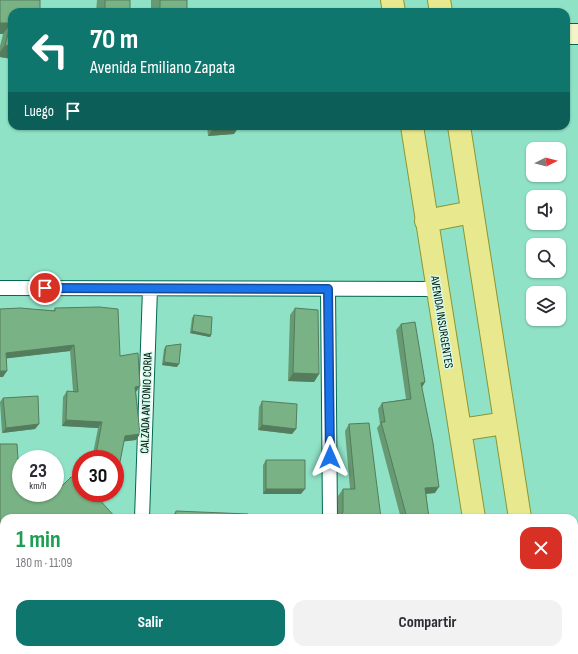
<!DOCTYPE html>
<html lang="es">
<meta charset="utf-8">
<style>
:root{--surface:#fff;--page:#f2f2f3;--text:#2b2b33;--muted:#7c7c81;--accent:#0f766e}
body{margin:0;font-family:"Sofia Sans Condensed",sans-serif;background:var(--page);color:var(--text);height:100vh;display:flex;flex-direction:column;font-size:15px;white-space:nowrap}
*{box-sizing:border-box;margin:0}
p{font-size:13px;color:var(--muted)}
.icon{flex:none;width:22px;height:22px;fill:none;stroke:currentColor;stroke-width:2;stroke-linecap:round;stroke-linejoin:round}
.map{position:relative;flex:1;overflow:hidden}
.drawer{position:absolute;left:0px;top:514px;width:578px;height:140px;display:flex;flex-direction:column;background:var(--surface);border-radius:12px 12px 0 0;box-shadow:0 1px 3px #0004}
.drawer>*{flex:none}
.guide{position:absolute;left:8px;top:8px;width:562px;height:122px;border-radius:12px;box-shadow:0 1px 3px #0004;background:#0f766e;color:#fff;overflow:hidden}
.needle{width:26px;rotate:84deg}
.controls{position:absolute;left:526px;top:142px;display:grid;gap:8px}
.controls a{display:grid;place-items:center;width:40px;height:40px;border-radius:8px;background:var(--surface);box-shadow:0 1px 3px #0004;font-size:20px}
.speed{position:absolute;left:12px;top:450px;display:flex;gap:8px;font-size:20px;font-weight:700;text-align:center}
.speed>*{display:grid;place-content:center;width:52px;height:52px;border-radius:50%;background:var(--surface);box-shadow:0 1px 3px #0004;line-height:1}
.speed small{font-size:10px;font-weight:400}
.speed .limit{border:6px solid #d22;background:#fff;color:#111}
.pin{position:absolute;display:grid;place-items:center;width:34px;height:34px;color:#fff;margin:-17px;border:2px solid #fff;border-radius:50%;box-shadow:0 1px 4px #0007}
.me{position:absolute;width:44px;margin:-22px;rotate:0deg;stroke-linejoin:round;filter:drop-shadow(0 0 3px #0008)}
.turn{display:flex;align-items:center;gap:14px;height:84px;padding:0 16px;font-size:18px}
.turn .icon{width:52px;height:52px;stroke-width:2.5}
.turn b{display:block;font-size:28px;line-height:34px}
.then{display:flex;align-items:center;height:38px;padding:0 16px;background:#0003;gap:8px;font-size:15px}
.round{display:grid;place-items:center;flex:none;width:42px;height:42px;border-radius:12px;background:var(--page)}
.head{display:flex;align-items:center;justify-content:space-between;height:68px;padding:0 16px}
h1{font-size:24px;font-weight:700;line-height:30px;color:#1e9e55}
.button{display:flex;gap:8px;margin-top:auto;padding:8px 16px}
.button a{flex:1;height:46px;border-radius:12px;background:var(--accent);color:#fff;font-size:16px;font-weight:700;line-height:46px;text-align:center}
.button a+a{background:var(--page);color:var(--text)}
.map>svg:first-child{display:block}
</style>
<div class="map">
<svg width="578" height="654" viewBox="0 0 578 654">
<rect width="100%" height="100%" fill="#90e2c6"/>
<g fill="none" stroke-linecap="round" stroke-linejoin="round">
<g stroke="#026750" stroke-width="16">
<path id="minor" d="M0,288L437,289
M328,289L330,518
M142,518L150,289
M136,650L137,654
M268,650V654
M362,650L363,654"/>
</g>
<g stroke="#026750" stroke-width="18">
<path id="tertiary" d="M0,603H4
M0,636H4
M465,650L471,654"/>
</g>
<g stroke="#026750" stroke-width="22">
<path id="secondary" d="M566,34H578"/>
</g>
<g stroke="#8c9531" stroke-width="24">
<path id="primary" d="M392,0L394,12
M439,0L441,12
M412,126L474,518
M459,126L520,518
M426,221L472,212
M460,430L505,423
M495,650V654
M540,650L541,654"/>
</g>
<use href="#minor" stroke="#fff" stroke-width="14"/>
<use href="#tertiary" stroke="#fff" stroke-width="17"/>
<use href="#secondary" stroke="#f3f4c7" stroke-width="20"/>
<use href="#primary" stroke="#e8e98f" stroke-width="22"/>
</g>
<path fill="#679972" d="M0,0H40L12,59L0,57V46L3,34Z
M97,0H130V12H96Z
M151,0H187V12H151Z
M207,126H239L234,134L208,136Z
M55,308L120,356L136,392L140,434L136,440L124,441L118,472L115,476V459H92L98,428L62,426L63,397L67,391H73L70,351L6,358L3,377H0V309L54,310Z
M295,308L319,374L314,382L288,381L290,315Z
M194,315L211,335L210,337L190,333L192,318Z
M401,324L425,382L422,387L435,493L426,494L429,518H399L400,515L377,428L380,424L378,409L382,403L406,399L396,330Z
M166,346L177,367L162,365L164,349Z
M3,398L39,424L35,429L2,433L0,402Z
M262,401L296,429L292,434L258,430L259,407Z
M349,424L381,518H338V496L343,489H350L345,431Z
M266,460L301,494H263V465Z
M176,511L247,518H171Z
M184,650H258V654H267H181Z
M370,650H457L462,654H371Z"/>
<path fill="#547d5d" d="M0,23H11L3,34H0Z
M5,45L12,47V59L0,57V52Z
M215,126H239L234,134L208,136Z
M192,331L211,335L210,337L190,333Z
M74,345L70,351L2,359L6,353Z
M164,362L179,364L177,367L162,365Z
M0,371H7L3,377H0Z
M293,373L319,374L314,382L288,381Z
M425,382L421,389V383Z
M140,386L136,392L131,393L135,387Z
M66,420L102,422L98,428L62,426Z
M39,424L35,429L2,433L6,428Z
M262,425L296,429L292,434L258,430Z
M140,434L136,440L120,442L125,436Z
M439,487L435,493L421,494L425,488Z
M266,489H305L301,494H263Z
M0,580H4V586H0Z"/>
<path fill="#78b285" stroke="#547d5d" d="M0,0H40V12H12V47L5,45L11,23H0Z
M105,0H130V12H105Z
M160,0H187V12H160Z
M99,307L118,309L120,356L138,353L140,386L135,387L140,434L125,436L118,472L115,476V459H95L102,422L66,420L67,391L78,392L74,345L6,353L7,371H0V309L20,308L55,311V308Z
M295,308L318,310L319,374L293,373Z
M194,315L212,317L211,335L192,331Z
M415,322L425,382L421,383L433,443L439,487L425,488L429,518H407L381,422H385L382,403L411,399L401,324Z
M181,344L179,364L164,362L166,346Z
M38,396L39,424L6,428L3,398Z
M262,401L297,404L296,429L262,425Z
M369,423L381,518H340L343,512V489H355L349,424Z
M0,444H17L18,459H21L20,491H21V493H27V496L38,493H55V488L63,485L71,477L81,483V493H100L97,497L116,518H4V580H0Z
M266,460H305V489H266Z
M176,511L248,514L247,518H175Z
M402,513L407,518H404Z
M4,647V650H128V654H0V648Z
M185,650H258V654L266,653L267,654H186Z
M294,650H360L361,654H278L280,651Z
M375,650H457L462,654H373Z"/>
<g fill="none" stroke-linecap="round" stroke-linejoin="round">
<g stroke="#114b97" stroke-width="10">
<path id="route" d="M45,288L328,289L330,457"/>
</g>
<use href="#route" stroke="#1a73e8" stroke-width="7"/>
</g>
<g text-anchor="middle" stroke-width="3" stroke-linejoin="round" paint-order="stroke">
<g font-size="12" fill="#00120b" stroke="#d3faeb">
<text transform="translate(442 322) rotate(81)" y="4">AVENIDA INSURGENTES</text>
<text transform="translate(146 403) rotate(-88)" y="4">CALZADA ANTONIO CORIA</text>
</g>
</g>
</svg>
<div class="controls">
<a><svg class="needle" viewBox="-14 -14 28 28"><path d="M0-13l5 13h-10z" fill="#e53935"/><path d="M0 13l5-13h-10z" fill="#7c7c81"/></svg></a>
<a><svg class="icon" aria-label="sound" viewBox="0 0 24 24"><path d="M4 9h4l5-4v14l-5-4H4zM17 9q2 3 0 6"/></svg></a>
<a><svg class="icon" aria-label="search" viewBox="0 0 24 24"><circle cx="10" cy="10" r="6"/><path d="M15 15l6 6"/></svg></a>
<a><svg class="icon" aria-label="layers" viewBox="0 0 24 24"><path d="M12 4l9 5-9 5-9-5zM3 14l9 5 9-5"/></svg></a>
</div>
<div class="speed"><div>23<small>km/h</small></div><div class="limit">30</div></div>
<div class="pin" style="left:45px;top:288px;background:#d93025"><svg class="icon" aria-label="arrive" viewBox="0 0 24 24"><path d="M6 21V4h12l-3 4 3 4H6"/></svg></div>
<svg class="me" style="left:330px;top:457px" viewBox="-20 -20 40 40"><path d="M0-17L14 15 0 8-14 15z" fill="#1a73e8" stroke="#fff" stroke-width="4"/></svg>
<div class="guide">
<div class="turn"><svg class="icon" aria-label="left" viewBox="0 0 24 24"><path d="M17 20v-9H6M10 6l-5 5 5 5"/></svg><div><b>70 m</b>Avenida Emiliano Zapata</div></div>
<div class="then">Luego<svg class="icon" aria-label="arrive" viewBox="0 0 24 24"><path d="M6 21V4h12l-3 4 3 4H6"/></svg></div>
</div>
<section class="drawer">
<div class="head"><div><h1>1 min</h1><p>180 m · 11:09</p></div><a class="round" style="background:#d93025;color:#fff"><svg class="icon" aria-label="close" viewBox="0 0 24 24"><path d="M6 6l12 12M18 6L6 18"/></svg></a></div>
<div class="button"><a>Salir</a><a>Compartir</a></div>
</section>
</div>
